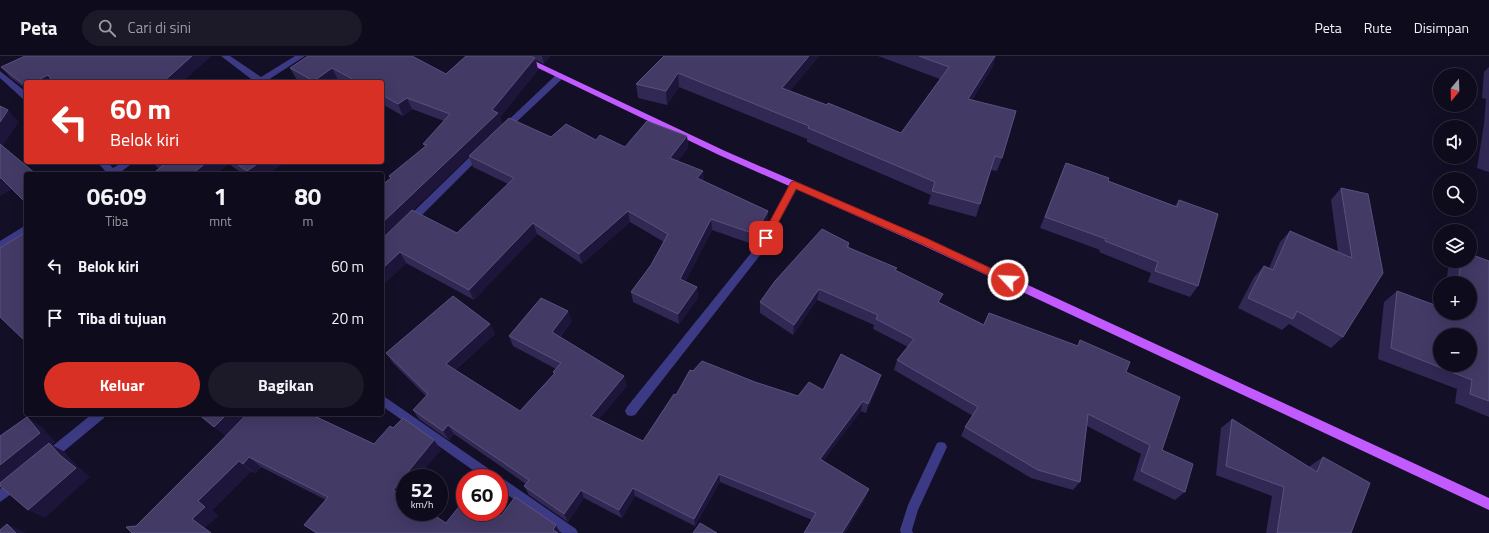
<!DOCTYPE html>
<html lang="id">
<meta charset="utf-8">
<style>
:root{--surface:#0e0b1c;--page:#1c1929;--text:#f1f3f6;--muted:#9b9ba3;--line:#2e2b3b;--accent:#d93025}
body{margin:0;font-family:"Titillium Web",sans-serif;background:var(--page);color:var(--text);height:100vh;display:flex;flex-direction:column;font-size:15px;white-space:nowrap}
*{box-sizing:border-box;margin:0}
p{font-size:13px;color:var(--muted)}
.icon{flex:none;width:22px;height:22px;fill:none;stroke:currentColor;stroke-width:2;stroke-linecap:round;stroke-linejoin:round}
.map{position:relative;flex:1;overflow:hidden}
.sheet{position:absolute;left:24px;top:116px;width:360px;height:244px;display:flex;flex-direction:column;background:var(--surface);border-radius:4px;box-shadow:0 4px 16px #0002,0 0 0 1px var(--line)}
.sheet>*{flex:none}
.hud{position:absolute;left:24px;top:24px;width:360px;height:84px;border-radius:4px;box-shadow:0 4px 16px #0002,0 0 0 1px var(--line);background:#d93025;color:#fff;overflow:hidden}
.needle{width:26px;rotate:199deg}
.buttons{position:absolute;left:1433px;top:12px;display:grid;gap:8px}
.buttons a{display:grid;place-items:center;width:44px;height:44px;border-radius:50%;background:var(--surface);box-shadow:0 4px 16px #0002,0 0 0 1px var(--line);font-size:20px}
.speed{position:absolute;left:396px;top:413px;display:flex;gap:8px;font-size:20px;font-weight:700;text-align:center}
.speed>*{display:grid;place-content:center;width:52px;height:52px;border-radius:50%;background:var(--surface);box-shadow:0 4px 16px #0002,0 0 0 1px var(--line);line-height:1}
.speed small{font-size:10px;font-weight:400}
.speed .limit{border:6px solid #d22;background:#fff;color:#111}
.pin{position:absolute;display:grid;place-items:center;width:34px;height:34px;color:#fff;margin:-17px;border-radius:8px;box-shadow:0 2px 6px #0006}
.me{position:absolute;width:44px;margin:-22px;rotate:295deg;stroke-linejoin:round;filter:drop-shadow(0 0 3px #0008)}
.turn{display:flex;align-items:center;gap:14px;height:84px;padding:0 20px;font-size:18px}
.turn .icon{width:52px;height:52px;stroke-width:2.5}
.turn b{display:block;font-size:28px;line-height:34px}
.eta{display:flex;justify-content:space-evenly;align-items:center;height:68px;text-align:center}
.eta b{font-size:24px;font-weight:700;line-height:28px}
.button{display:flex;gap:8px;margin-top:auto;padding:8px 20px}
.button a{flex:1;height:46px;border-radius:24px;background:var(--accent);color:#fff;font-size:16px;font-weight:700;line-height:46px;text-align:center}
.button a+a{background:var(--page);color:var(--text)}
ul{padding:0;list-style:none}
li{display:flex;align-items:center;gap:12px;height:52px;padding:0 20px}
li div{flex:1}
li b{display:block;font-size:15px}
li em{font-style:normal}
header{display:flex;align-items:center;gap:24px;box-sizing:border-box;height:56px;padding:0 20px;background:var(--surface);border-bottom:1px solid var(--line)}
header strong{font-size:19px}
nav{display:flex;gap:22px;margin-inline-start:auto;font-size:14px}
.search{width:280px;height:36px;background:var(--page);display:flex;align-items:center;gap:10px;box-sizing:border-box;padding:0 14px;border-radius:22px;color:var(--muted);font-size:15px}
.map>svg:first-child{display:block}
</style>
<header>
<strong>Peta</strong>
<div class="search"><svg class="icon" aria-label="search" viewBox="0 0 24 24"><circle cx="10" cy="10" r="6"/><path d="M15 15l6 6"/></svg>Cari di sini</div>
<nav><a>Peta</a><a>Rute</a><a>Disimpan</a></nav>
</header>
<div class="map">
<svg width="1489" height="477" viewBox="0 0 1489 477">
<rect width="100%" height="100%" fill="#130f26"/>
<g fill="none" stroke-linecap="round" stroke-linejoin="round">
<path fill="#3d3a85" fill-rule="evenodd" d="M221,0H230L261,21L295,0H305L265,26H255Z
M0,15L26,36V44L23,43L0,22Z
M560,17L564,20L563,22L507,75H501L500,73L501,71L557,18Z
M481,92L485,95L484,97L411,170H405L403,167L405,164L478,93Z
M97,106H107L113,112L123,106H134L118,118H107V117Z
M794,126L799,129L761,198L635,359L631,360L627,359L625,355L627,351L755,192L791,127Z
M26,169V178L0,194V185Z
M382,339L576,473L578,477H562L499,433V422H484L382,350Z
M92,358H106L104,362L52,405L48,406L44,405L42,401L44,397Z
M941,386L945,387L947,391L918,454L912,474L913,477H901L900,474L908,449L937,387Z
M17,421L21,423L23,427L21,431L0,446V433Z"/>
<path fill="#c25bff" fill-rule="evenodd" d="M513,0H524L725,95L926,182L1489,442V454L920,188L719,99Z"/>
</g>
<path fill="#312854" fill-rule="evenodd" d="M211,0L182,26H26V33L11,22L1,11Z
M308,0L446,18L466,0H550L544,8L536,4L538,14L500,61L502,68L551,81L596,84L625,91L687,80L688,92L678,105L704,125L768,155V166L755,189L712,174L685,226L697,231L698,242L679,268L633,246L631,236L651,209L664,186L630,166L582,208L537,178L474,244L406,207L382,230L390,122L389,120L425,91L423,88L444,65L412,53L403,60L382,48V26H342L338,24L335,26H301L297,24L290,12ZM469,100L473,111L508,128L457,177L412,155Z
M664,0H819L790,35L901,77L940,23L878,0H996L993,10L972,44L1002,102L997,115L991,114L976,161L928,148L931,139L807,86V83L679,31L667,49L638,42L636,28Z
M1489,11V116L1477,112L1484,68L1486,43L1482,42L1484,16Z
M152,106H285L268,118H243L229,108L159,113Z
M1066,107L1108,125L1175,150L1179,144L1198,230L1190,241L1148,226L1151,217L1099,196L1100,194L1040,172L1061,118Z
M1341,132L1368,138L1343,281L1331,292L1289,268L1282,274L1238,252L1254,221L1264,210L1269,212L1280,186L1290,175L1338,196L1331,144Z
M849,187V191L896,215L940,247L983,269L989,257L1077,290L1080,284L1126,316L1162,394L1185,436L1175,444L1133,424L1141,398L1087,370L1080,426L1073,434L1031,422L961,380L965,371L973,360L894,314L897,304L908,291L873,273L874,269L817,244L793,279L760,257V246Z
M1451,205H1489V361L1455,347L1457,333L1378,303L1384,246L1397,235L1440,257H1470V227H1446L1449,207Z
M572,265L560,281L627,330L599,363L643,385L693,315L755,326L798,340L823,334L878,329L866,357L861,355L823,405L866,441L845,477H804L812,464L720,426L695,470L635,440L622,462L584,442L568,466L529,439L524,430L526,428L457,380L454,378L449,384L419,363L413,354L426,340L393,307L386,297L490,268L495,278L455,314L520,355L554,318L553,316L556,313L513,290L509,280Z
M198,358H311L374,388L393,372L441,394L405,422V438L404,440L446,467L501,460L556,469L560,477H315L304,469L326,444L261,411L255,417L251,415L212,454L218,460L205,471L136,470L226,380Z
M1232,363L1309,411L1310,410L1323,401L1351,477H1266L1272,440L1216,419L1221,372Z"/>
<path fill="#1d163a" d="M192,0H211L182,26H163Z
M542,0H550L544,8Z
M809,0H819L781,46L782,32Z
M995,0H996L993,10L964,56L968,43Z
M535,2L538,14L500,61L502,69L382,184V167L492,54Z
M332,12L338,24L335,26H315L314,25Z
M678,17L679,31L667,49L666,35Z
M48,19L54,26H34Z
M407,42L412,53L403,60L398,48Z
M8,54L19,66L2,91L0,90V66Z
M687,80L688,92L672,113L670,102Z
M207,106H227L229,108L216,118H192Z
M260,106H285L268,118H249L247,115Z
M703,115L704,126L697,122Z
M0,122H1L13,133L0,140Z
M628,155L630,166L582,208L579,198Z
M768,155V166L755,189V178Z
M711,163L712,174L681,234L680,223Z
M533,167L537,178L474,244L469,234Z
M400,196L406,207L382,230V213Z
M697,231L698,242L679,268L678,258Z
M819,233L817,244L793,279L794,269Z
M943,238L939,249L938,246Z
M568,255L572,265L555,286L552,276Z
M490,268L495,278L451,317L446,308Z
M881,319L878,329L866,357L868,348Z
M624,320L627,330L594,369L591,360Z
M863,345L861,355L818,412L820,403Z
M227,358H249L227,381L214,371Z
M27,361L42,371L55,386L52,389L65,396L76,409L90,421L45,462L28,454L4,428L0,426V409Z
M448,369L454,378L449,384L443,375Z
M434,384L441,394L418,422H405V438L402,443L393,434Z
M249,401L261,411L255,417L243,408Z
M239,405L251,415L212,454L218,460L205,471L213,477H211L192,463L198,445Z
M719,418L720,426L695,470L694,463Z
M633,432L635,440L622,462L619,454Z
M869,433L866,441L845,477H842Z
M581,434L584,442L568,466L564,458Z
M7,468L24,476L25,477H16Z
M556,469L560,477H555L553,474Z"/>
<path fill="#433a66" stroke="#5a527e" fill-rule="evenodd" d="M25,0H192L163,26H53L48,19L34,26H26V30L1,11Z
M308,0H412L446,18L466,0H531L535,2L492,54L498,57L382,167V129L391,122L389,120L427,89L423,88L450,58L407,42L398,48L382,39V26H358L332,12L314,25L290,12Z
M664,0H809L782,32L827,49L828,47L901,77L949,11L919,0H995L968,43L1016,55L1002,102L995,100L980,148L932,135L935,126L808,72L809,70L678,17L666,35L636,28Z
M0,50L8,54L0,66Z
M509,62L551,81L566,68L596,84L600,79L625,91L647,65L687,80L670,102L703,115L697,122L768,155L755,178L711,163L680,223L697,231L678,258L631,236L651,209L668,178L628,155L579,198L533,167L469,234L400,196L382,213V183L412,154L457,177L514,122L469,100Z
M0,88L36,118H26V147L1,122H0Z
M158,106H207L192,118H152L164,109Z
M234,106H260L247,115Z
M1066,107L1109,122L1108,125L1177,151L1179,144L1218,158L1198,230L1155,215L1158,206L1105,185L1106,183L1045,161Z
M1341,132L1368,138L1383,217L1343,281L1297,255L1293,263L1248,242L1264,210L1273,214L1290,175L1352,202Z
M822,173L849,187L847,191L897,212L895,214L943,238L938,246L984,269L989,257L1078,290L1080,284L1130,306L1126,316L1180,341L1162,394L1193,408L1185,436L1141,415L1150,389L1088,358L1080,426L1038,414L965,371L978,351L897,304L914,283L876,263L878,259L819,233L794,269L760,246L775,225Z
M26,176V286L0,261V192Z
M1470,198L1489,205V345L1470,338L1472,324L1391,292L1397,235L1440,251V257H1470V227H1458L1461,205H1470ZM1440,279H1470V309H1440Z
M453,240L490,268L446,308L520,355L555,317L553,316L561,307L509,280L541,242L568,255L552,276L624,320L591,360L643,385L674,338L676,339L690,314L693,315L702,305L755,326L798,340L809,326L823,334L841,298L881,319L868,348L863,345L820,403L869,433L842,477H804L816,457L719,418L694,463L633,432L619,454L581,434L564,458L524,430L529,424L451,371L448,369L443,375L413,354L428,338L386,297Z
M198,358H227L214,371Z
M247,358H310L374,388L390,370L393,372L403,362L434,384L393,434L405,441V456H429L446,467L465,443V456H495L501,460L515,441L556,469L553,474L558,477H317L304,469L328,441L249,401L243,408L239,405L198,445L205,451L192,463L211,477H132L126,471L136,470L216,390Z
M27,361L40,377L0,409V380Z
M1232,363L1317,416L1323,401L1370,427L1351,477H1277L1284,431L1226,410Z
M49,387L61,400L76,412L28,454L0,430V427Z
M700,467L717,477H693Z
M7,468L16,477H0V474Z"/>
<path fill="#d93025" stroke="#8d1f18" d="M794,125L926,182L1011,222L1012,224L1011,227H1005L920,187L796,133L769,184H762L761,182L762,180L791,126Z"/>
</svg>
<div class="buttons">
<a><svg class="needle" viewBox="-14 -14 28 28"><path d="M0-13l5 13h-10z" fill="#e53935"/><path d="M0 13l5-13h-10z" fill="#9b9ba3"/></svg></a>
<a><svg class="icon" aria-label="sound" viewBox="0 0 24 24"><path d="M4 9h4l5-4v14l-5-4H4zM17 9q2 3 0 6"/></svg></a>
<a><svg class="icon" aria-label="search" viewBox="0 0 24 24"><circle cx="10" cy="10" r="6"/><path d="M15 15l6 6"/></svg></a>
<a><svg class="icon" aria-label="layers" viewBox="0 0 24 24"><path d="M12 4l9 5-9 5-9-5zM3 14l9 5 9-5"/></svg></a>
<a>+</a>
<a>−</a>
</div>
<div class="speed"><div>52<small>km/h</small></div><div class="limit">60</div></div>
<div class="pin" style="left:766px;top:182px;background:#d93025"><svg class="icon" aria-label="arrive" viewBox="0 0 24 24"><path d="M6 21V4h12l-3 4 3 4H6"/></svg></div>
<svg class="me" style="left:1008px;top:224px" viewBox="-20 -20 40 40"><circle r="17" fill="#d93025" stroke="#fff" stroke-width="3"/><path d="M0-11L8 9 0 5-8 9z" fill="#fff"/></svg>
<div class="hud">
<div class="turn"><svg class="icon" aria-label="left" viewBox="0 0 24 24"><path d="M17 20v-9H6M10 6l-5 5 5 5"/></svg><div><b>60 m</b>Belok kiri</div></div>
</div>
<section class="sheet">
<div class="eta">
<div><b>06:09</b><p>Tiba</p></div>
<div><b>1</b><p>mnt</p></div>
<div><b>80</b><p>m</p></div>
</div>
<ul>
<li><svg class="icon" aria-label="left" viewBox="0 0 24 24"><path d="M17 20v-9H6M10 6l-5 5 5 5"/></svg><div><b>Belok kiri</b></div><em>60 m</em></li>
<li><svg class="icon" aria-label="arrive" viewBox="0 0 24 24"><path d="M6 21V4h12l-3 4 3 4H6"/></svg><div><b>Tiba di tujuan</b></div><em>20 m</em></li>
</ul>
<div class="button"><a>Keluar</a><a>Bagikan</a></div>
</section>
</div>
